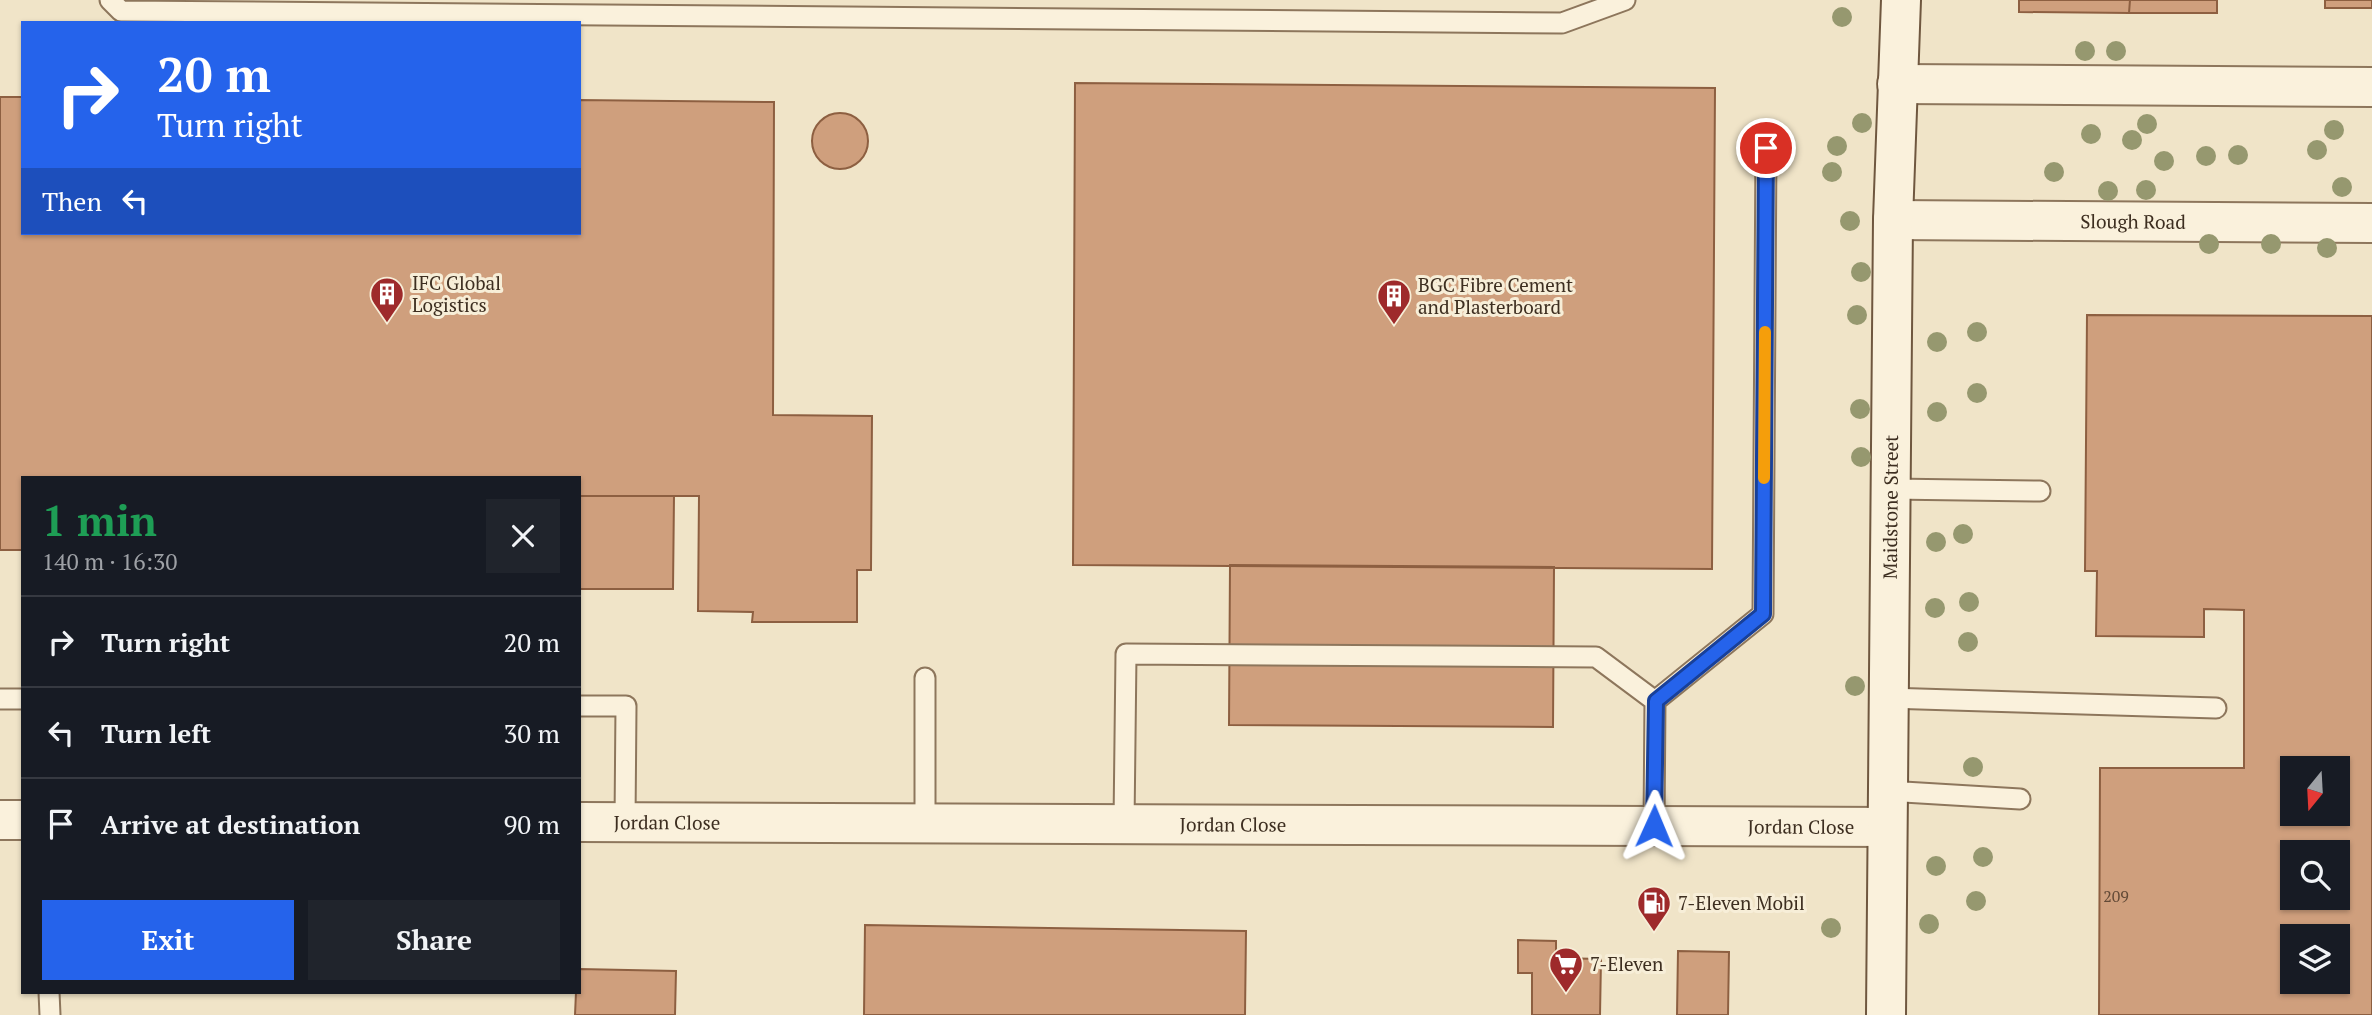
<!DOCTYPE html>
<meta charset="utf-8">
<style>
:root{--surface:#171b24;--page:#20242c;--text:#f1f3f6;--muted:#9ea1a6;--line:#363941;--accent:#2563eb}
body{margin:0;font-family:"PT Serif",serif;background:var(--page);color:var(--text);height:100vh;display:flex;flex-direction:column;font-size:26px;white-space:nowrap}
*{box-sizing:border-box;margin:0}
p{font-size:23px;color:var(--muted)}
.icon{flex:none;width:38px;height:38px;fill:none;stroke:currentColor;stroke-width:2;stroke-linecap:round;stroke-linejoin:round}
.map{position:relative;flex:1;overflow:hidden}
.sheet{position:absolute;left:21px;top:476px;width:560px;height:518px;display:flex;flex-direction:column;background:var(--surface);border-radius:0px;box-shadow:0 2px 5px #0004}
.sheet>*{flex:none}
.guide{position:absolute;left:21px;top:21px;width:560px;height:214px;border-radius:0px;box-shadow:0 2px 5px #0004;background:#2563eb;color:#fff;overflow:hidden}
.needle{width:46px;rotate:198deg}
.fabs{position:absolute;left:2280px;top:756px;display:grid;gap:14px}
.fabs a{display:grid;place-items:center;width:70px;height:70px;border-radius:0px;background:var(--surface);box-shadow:0 2px 5px #0004;font-size:35px}
.pin{position:absolute;display:grid;place-items:center;width:60px;height:60px;color:#fff;margin:-30px;border:4px solid #fff;border-radius:50%;box-shadow:0 2px 7px #0007}
.me{position:absolute;width:77px;margin:-38px;rotate:1deg;stroke-linejoin:round;filter:drop-shadow(0 0 5px #0008)}
.turn{display:flex;align-items:center;gap:24px;height:147px;padding:0 21px;font-size:32px}
.turn .icon{width:91px;height:91px;stroke-width:2.5}
.turn b{display:block;font-size:49px;line-height:60px}
.then{display:flex;align-items:center;height:66px;padding:0 21px;background:#0003;gap:14px;font-size:26px}
.round{display:grid;place-items:center;flex:none;width:74px;height:74px;border-radius:0px;background:var(--page)}
.summary{display:flex;align-items:center;justify-content:space-between;height:119px;padding:0 21px}
h1{font-size:42px;font-weight:700;line-height:52px;color:#1e9e55}
.primary-button{display:flex;gap:14px;margin-top:auto;padding:14px 21px}
.primary-button a{flex:1;height:80px;border-radius:0px;background:var(--accent);color:#fff;font-size:28px;font-weight:700;line-height:80px;text-align:center}
.primary-button a+a{background:var(--page);color:var(--text)}
ul{padding:0;list-style:none}
li{display:flex;align-items:center;gap:21px;height:91px;padding:0 21px;border-top:2px solid var(--line)}
li div{flex:1}
li b{display:block;font-size:26px}
li em{font-style:normal}
.map>svg:first-child{display:block}
</style>
<div class="map">
<svg width="2372" height="1015" viewBox="0 0 2372 1015">
<rect width="100%" height="100%" fill="#f0e4c8"/>
<path fill="#cf9f7d" stroke="#8d5f41" stroke-width="2" fill-rule="evenodd" d="M2019,0H2130L2129,13L2019,12Z
M2130,0H2217V13H2129Z
M2325,0H2372V8H2325Z
M1075,83L1715,88L1712,569L1073,565Z
M0,97H23V233H579V100L774,102L773,415L872,416L871,570H857V622H752L753,612L698,611L699,496H579V478H23V550H0Z
M812 141a28 28 0 1 1 56 0a28 28 0 1 1-56 0Z
M2087,315L2372,316V1015H2099L2100,768H2244V610L2204,609V637L2096,636L2097,571H2085ZM2292,768H2338V814H2292ZM2292,852H2338V898H2292ZM2292,936H2338V982H2292Z
M579,496H674L673,589H579Z
M1230,565L1554,567L1553,727L1229,725Z
M865,925L1246,931L1245,1015H864Z
M1518,940L1556,941V958L1601,959L1600,1015H1532V973H1518Z
M1678,951L1729,952L1728,1015H1677Z
M579,969L676,971L675,1015H575L576,992H579Z"/>
<g fill="none" stroke-linecap="round" stroke-linejoin="round">
<g stroke="#8d765c" stroke-width="23">
<path id="lane" d="M110,0L121,11L1562,23L1625,0
M1891,489L2040,491
M1887,698L2216,708
M0,699H23
M1655,701L1763,614L1766,148
M579,706H626L625,822
M1887,791L2020,799
M925,823V678
M1124,824L1126,654L1596,657L1655,701L1654,826
M49,992L50,1015"/>
</g>
<g stroke="#8d765c" stroke-width="42">
<g id="street">
<path d="M1897,84L2372,87"/>
<path id="s1" d="M1893,220L2372,223"/>
<path d="M0,820H23"/>
<path id="s2" d="M579,822L1887,827"/>
</g>
</g>
<g stroke="#6f573f" stroke-width="42">
<g id="secondary">
<path id="s3" d="M1886,1015L1893,220L1901,0"/>
</g>
</g>
<use href="#lane" stroke="#faf1dc" stroke-width="19"/>
<use href="#street" stroke="#faf1dc" stroke-width="38"/>
<use href="#secondary" stroke="#faf1dc" stroke-width="38"/>
</g>
<g fill="#96986f">
<circle cx="1842" cy="17" r="10"/>
<circle cx="2085" cy="51" r="10"/>
<circle cx="2116" cy="51" r="10"/>
<circle cx="1862" cy="123" r="10"/>
<circle cx="2147" cy="124" r="10"/>
<circle cx="2334" cy="130" r="10"/>
<circle cx="2091" cy="134" r="10"/>
<circle cx="2132" cy="140" r="10"/>
<circle cx="1837" cy="146" r="10"/>
<circle cx="2317" cy="150" r="10"/>
<circle cx="2238" cy="155" r="10"/>
<circle cx="2206" cy="156" r="10"/>
<circle cx="2164" cy="161" r="10"/>
<circle cx="1832" cy="172" r="10"/>
<circle cx="2054" cy="172" r="10"/>
<circle cx="2342" cy="187" r="10"/>
<circle cx="2146" cy="190" r="10"/>
<circle cx="2108" cy="191" r="10"/>
<circle cx="1850" cy="221" r="10"/>
<circle cx="2209" cy="244" r="10"/>
<circle cx="2271" cy="244" r="10"/>
<circle cx="2327" cy="248" r="10"/>
<circle cx="1861" cy="272" r="10"/>
<circle cx="1857" cy="315" r="10"/>
<circle cx="1977" cy="332" r="10"/>
<circle cx="1937" cy="342" r="10"/>
<circle cx="1977" cy="393" r="10"/>
<circle cx="1860" cy="409" r="10"/>
<circle cx="1937" cy="412" r="10"/>
<circle cx="1861" cy="457" r="10"/>
<circle cx="1963" cy="534" r="10"/>
<circle cx="1936" cy="542" r="10"/>
<circle cx="1969" cy="602" r="10"/>
<circle cx="1935" cy="608" r="10"/>
<circle cx="1968" cy="642" r="10"/>
<circle cx="1855" cy="686" r="10"/>
<circle cx="1973" cy="767" r="10"/>
<circle cx="1983" cy="857" r="10"/>
<circle cx="1936" cy="866" r="10"/>
<circle cx="1976" cy="901" r="10"/>
<circle cx="1929" cy="924" r="10"/>
<circle cx="1831" cy="928" r="10"/>
</g>
<g fill="none" stroke-linecap="round" stroke-linejoin="round">
<g stroke="#184099" stroke-width="18">
<path id="route" d="M1654,826L1656,701L1763,614L1766,148"/>
</g>
<use href="#route" stroke="#2563eb" stroke-width="12"/>
<path stroke="#f59e0b" stroke-width="12" d="M1764,478L1765,332"/>
</g>
<defs>
<g id="building-pin" transform="scale(1.75)"><path d="M0 17L-7.5 6A9.5 9.5 0 1 1 7.5 6Z" fill="#9e2a2b" stroke="#f7eed8"/><path d="M-4-6H4V6H1V3H-1V6H-4ZM-2.5-4.3h1.7v1.8h-1.7ZM.8-4.3h1.7v1.8H.8ZM-2.5-1h1.7V.8h-1.7ZM.8-1h1.7V.8H.8Z" fill="#fff"/></g>
<g id="fuel-pin" transform="scale(1.75)"><path d="M0 17L-7.5 6A9.5 9.5 0 1 1 7.5 6Z" fill="#9e2a2b" stroke="#f7eed8"/><path d="M-5.5-6h7V0h2V4h1.3V-2.5L3-4.5l.8-.8L6-3V5H2.5V1h-1V6h-7ZM-4.2-4.7v3.2H.2V-4.7Z" fill="#fff"/></g>
<g id="supermarket-pin" transform="scale(1.75)"><path d="M0 17L-7.5 6A9.5 9.5 0 1 1 7.5 6Z" fill="#9e2a2b" stroke="#f7eed8"/><path d="M-6-5.5h2.5l.6 2H6L4.5 2H-2.5L-4.4-4H-6ZM-1.5 3.2a1.3 1.3 0 1 0 .1 0ZM3 3.2a1.3 1.3 0 1 0 .1 0Z" fill="#fff"/></g>
</defs>
<g fill-rule="evenodd">
<use href="#building-pin" x="387" y="294"/>
<use href="#building-pin" x="1394" y="296"/>
<use href="#fuel-pin" x="1654" y="903"/>
<use href="#supermarket-pin" x="1566" y="964"/>
</g>
<g text-anchor="middle" stroke-width="6" stroke-linejoin="round" paint-order="stroke">
<g font-size="16" fill="#624a37">
<text x="2116" y="902">209</text>
</g>
<g font-size="19" fill="#3d2e20" stroke="#f7eed8">
<text dy="7" stroke="none"><textPath href="#s1" startOffset="240">Slough Road</textPath></text>
<text dy="7" stroke="none"><textPath href="#s3" startOffset="508">Maidstone Street</textPath></text>
<text dy="7" stroke="none"><textPath href="#s2" startOffset="88">Jordan Close</textPath></text>
<text dy="7" stroke="none"><textPath href="#s2" startOffset="654">Jordan Close</textPath></text>
<text dy="7" stroke="none"><textPath href="#s2" startOffset="1222">Jordan Close</textPath></text>
</g>
<g font-size="19" fill="#3d2e20" stroke="#f7eed8" text-anchor="start">
<text x="412" y="290">IFC Global<tspan x="412" dy="22">Logistics</tspan></text>
<text x="1418" y="292">BGC Fibre Cement<tspan x="1418" dy="22">and Plasterboard</tspan></text>
<text x="1678" y="910">7-Eleven Mobil</text>
<text x="1590" y="971">7-Eleven</text>
</g>
</g>
</svg>
<div class="fabs">
<a><svg class="needle" viewBox="-14 -14 28 28"><path d="M0-13l5 13h-10z" fill="#e53935"/><path d="M0 13l5-13h-10z" fill="#9ea1a6"/></svg></a>
<a><svg class="icon" aria-label="search" viewBox="0 0 24 24"><circle cx="10" cy="10" r="6"/><path d="M15 15l6 6"/></svg></a>
<a><svg class="icon" aria-label="layers" viewBox="0 0 24 24"><path d="M12 4l9 5-9 5-9-5zM3 14l9 5 9-5"/></svg></a>
</div>
<div class="pin" style="left:1766px;top:148px;background:#d93025"><svg class="icon" aria-label="arrive" viewBox="0 0 24 24"><path d="M6 21V4h12l-3 4 3 4H6"/></svg></div>
<svg class="me" style="left:1654px;top:826px" viewBox="-20 -20 40 40"><path d="M0-17L14 15 0 8-14 15z" fill="#2563eb" stroke="#fff" stroke-width="4"/></svg>
<div class="guide">
<div class="turn"><svg class="icon" aria-label="right" viewBox="0 0 24 24"><path d="M7 20v-9h11M14 6l5 5-5 5"/></svg><div><b>20 m</b>Turn right</div></div>
<div class="then">Then<svg class="icon" aria-label="left" viewBox="0 0 24 24"><path d="M17 20v-9H6M10 6l-5 5 5 5"/></svg></div>
</div>
<section class="sheet">
<div class="summary"><div><h1>1 min</h1><p>140 m · 16:30</p></div><a class="round"><svg class="icon" aria-label="close" viewBox="0 0 24 24"><path d="M6 6l12 12M18 6L6 18"/></svg></a></div>
<ul>
<li><svg class="icon" aria-label="right" viewBox="0 0 24 24"><path d="M7 20v-9h11M14 6l5 5-5 5"/></svg><div><b>Turn right</b></div><em>20 m</em></li>
<li><svg class="icon" aria-label="left" viewBox="0 0 24 24"><path d="M17 20v-9H6M10 6l-5 5 5 5"/></svg><div><b>Turn left</b></div><em>30 m</em></li>
<li><svg class="icon" aria-label="arrive" viewBox="0 0 24 24"><path d="M6 21V4h12l-3 4 3 4H6"/></svg><div><b>Arrive at destination</b></div><em>90 m</em></li>
</ul>
<div class="primary-button"><a>Exit</a><a>Share</a></div>
</section>
</div>
